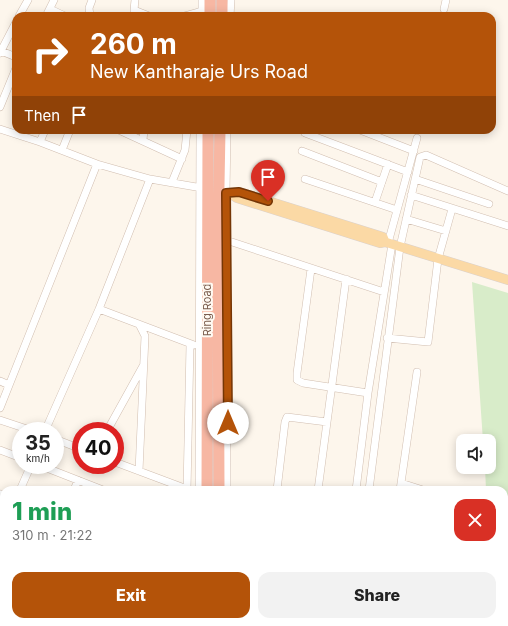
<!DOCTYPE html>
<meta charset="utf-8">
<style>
:root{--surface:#fff;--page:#f2f2f2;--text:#222;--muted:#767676;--accent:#b45309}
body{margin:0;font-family:Inter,sans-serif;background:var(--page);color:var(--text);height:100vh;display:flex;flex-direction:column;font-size:15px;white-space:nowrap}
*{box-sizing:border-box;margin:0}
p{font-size:13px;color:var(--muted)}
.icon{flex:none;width:22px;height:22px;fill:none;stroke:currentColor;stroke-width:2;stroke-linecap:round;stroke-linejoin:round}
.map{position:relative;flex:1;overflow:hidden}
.details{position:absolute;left:0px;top:486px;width:508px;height:140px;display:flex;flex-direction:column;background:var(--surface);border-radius:12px 12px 0 0;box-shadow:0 2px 10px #0003}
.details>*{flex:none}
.top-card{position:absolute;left:12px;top:12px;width:484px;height:122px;border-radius:12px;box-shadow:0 2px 10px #0003;background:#b45309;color:#fff;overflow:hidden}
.controls{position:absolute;left:456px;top:434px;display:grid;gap:8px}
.controls a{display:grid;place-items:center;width:40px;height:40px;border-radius:8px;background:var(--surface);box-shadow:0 2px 10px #0003;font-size:20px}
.speed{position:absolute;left:12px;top:422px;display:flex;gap:8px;font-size:20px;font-weight:700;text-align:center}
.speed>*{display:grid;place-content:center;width:52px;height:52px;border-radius:50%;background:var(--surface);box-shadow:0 2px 10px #0003;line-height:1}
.speed small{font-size:10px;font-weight:400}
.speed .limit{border:6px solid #d22;background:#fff;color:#111}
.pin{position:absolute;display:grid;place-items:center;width:34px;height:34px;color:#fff;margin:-41px -17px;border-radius:50% 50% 50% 0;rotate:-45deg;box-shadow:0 0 4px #0007}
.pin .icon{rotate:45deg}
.me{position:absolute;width:44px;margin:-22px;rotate:0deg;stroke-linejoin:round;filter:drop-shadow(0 0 3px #0008)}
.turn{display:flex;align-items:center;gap:14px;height:84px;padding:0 12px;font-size:18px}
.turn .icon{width:52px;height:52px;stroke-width:2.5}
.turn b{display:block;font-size:28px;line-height:34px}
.then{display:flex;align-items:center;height:38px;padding:0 12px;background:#0003;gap:8px;font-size:15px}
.round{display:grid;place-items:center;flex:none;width:42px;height:42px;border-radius:12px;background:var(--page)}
.headline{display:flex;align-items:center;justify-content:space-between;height:68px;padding:0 12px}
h1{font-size:24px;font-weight:800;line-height:30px;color:#1e9e55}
.cta{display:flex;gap:8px;margin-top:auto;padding:8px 12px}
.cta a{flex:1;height:46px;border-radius:12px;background:var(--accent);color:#fff;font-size:16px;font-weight:800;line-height:46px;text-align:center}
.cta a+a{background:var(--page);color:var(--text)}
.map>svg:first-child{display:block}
</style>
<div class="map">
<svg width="508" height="626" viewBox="0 0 508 626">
<rect width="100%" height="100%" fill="#fdf6ec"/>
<path fill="#d8ecc9" d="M472,282L508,293V555L504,568V490H486L485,467H489V441H483Z"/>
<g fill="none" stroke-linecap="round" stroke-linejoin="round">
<g stroke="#d1beb0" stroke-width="8">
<path id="minor" d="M135,0L134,10L149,16
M50,9L65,16
M444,9L446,0
M202,14V0
M19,16L28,0
M46,16L54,0
M90,16L89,8L92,0
M184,16L202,11
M230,16L231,0
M1,51L16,57
M0,53L16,22
M0,107L16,68
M0,129L40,142L97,164L150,179
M119,130L182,159
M360,130L414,151
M305,133L408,172
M143,140L144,130
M40,142L45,130
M62,150L70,130
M302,151L382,182
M305,179L397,210
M415,179L489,204
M172,182L185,150L187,130
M411,195L508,226
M375,202L388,164
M406,219L446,231
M226,240L384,292
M388,243L417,138
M311,269L297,373V380L303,383L368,393
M99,309L194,345
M387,338L428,342L438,259L452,209
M0,381L9,385
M0,408L97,164
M0,420L33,431
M45,431L99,309L150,179L202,188
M107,431L143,366
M55,439L81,449
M0,450L21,458
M115,462L187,489
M39,465L103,490
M139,471L145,336L140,326
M401,483L417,372
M20,490L31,465
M74,490L78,480
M187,490L190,345
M199,490L200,130
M227,490L226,193L227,130
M277,490L285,422L287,417L327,422
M318,490L346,279
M356,490L368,393L392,244
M369,490L400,247L420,157L426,155L508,191
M400,490L401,483L423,490
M0,494L4,496
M0,542L4,531
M504,574L508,561
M504,589L508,590
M113,622V626
M144,622V626
M227,622V626
M236,622V626
M396,622L408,626
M477,622L484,624
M21,626L23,622
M56,626L57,622
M88,626L90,622
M196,626L197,622
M260,626V622
M300,626L301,622
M338,626L339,622
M357,626V622"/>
</g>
<g stroke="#dad1cd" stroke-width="10">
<path id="major" d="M229,193L239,192L383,237L385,242
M231,194L237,198L380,243L385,242L508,280"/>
</g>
<g stroke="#dad1cd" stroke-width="12">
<path id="highway" d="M210,16V0
M222,16V0
M207,490L208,130
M219,490L218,239L220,130
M205,626V622
M218,626V622"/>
</g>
<use href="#minor" stroke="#fff" stroke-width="7"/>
<use href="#major" stroke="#fbd9a5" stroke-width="9"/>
<use href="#highway" stroke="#f7b7a3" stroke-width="11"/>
</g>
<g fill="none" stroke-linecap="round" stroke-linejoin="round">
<g stroke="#753606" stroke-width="10">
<path id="route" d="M228,423L226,193L239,192L268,201"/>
</g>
<use href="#route" stroke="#b45309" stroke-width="7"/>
</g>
<g text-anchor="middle" stroke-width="4" stroke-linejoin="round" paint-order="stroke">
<g font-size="11" fill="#7a5c4d" stroke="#fffaf3">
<text transform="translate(207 310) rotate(-90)" y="4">Ring Road</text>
</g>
</g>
</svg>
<div class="controls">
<a><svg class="icon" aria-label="sound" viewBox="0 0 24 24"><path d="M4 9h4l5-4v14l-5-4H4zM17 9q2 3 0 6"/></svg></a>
</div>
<div class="speed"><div>35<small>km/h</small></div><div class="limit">40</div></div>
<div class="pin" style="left:268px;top:201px;background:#d93025"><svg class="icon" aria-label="arrive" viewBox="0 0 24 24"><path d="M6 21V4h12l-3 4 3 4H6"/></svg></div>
<svg class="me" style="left:228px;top:423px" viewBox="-20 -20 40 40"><circle r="19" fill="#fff"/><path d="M0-13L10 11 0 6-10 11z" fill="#b45309"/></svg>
<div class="top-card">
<div class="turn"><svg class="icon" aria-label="right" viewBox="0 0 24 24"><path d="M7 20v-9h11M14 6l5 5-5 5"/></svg><div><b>260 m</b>New Kantharaje Urs Road</div></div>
<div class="then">Then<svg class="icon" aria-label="arrive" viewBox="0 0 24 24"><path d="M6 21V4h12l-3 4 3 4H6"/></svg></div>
</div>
<section class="details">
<div class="headline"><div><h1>1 min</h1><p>310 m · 21:22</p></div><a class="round" style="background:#d93025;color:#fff"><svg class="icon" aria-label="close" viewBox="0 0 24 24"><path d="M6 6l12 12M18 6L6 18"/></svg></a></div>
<div class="cta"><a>Exit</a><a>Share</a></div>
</section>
</div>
